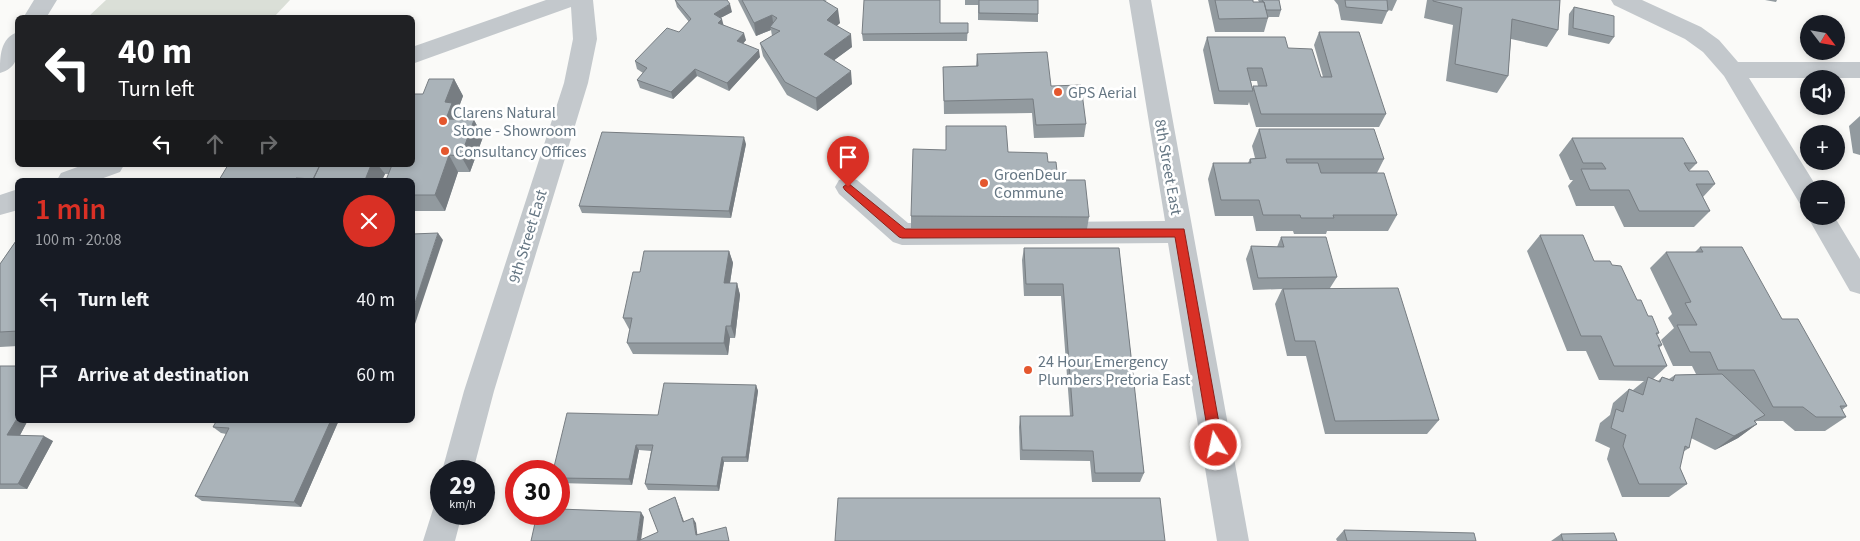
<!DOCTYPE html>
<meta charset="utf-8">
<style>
:root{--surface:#171b24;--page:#242831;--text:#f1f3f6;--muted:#9ea1a6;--accent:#d93025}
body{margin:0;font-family:"Source Sans 3",sans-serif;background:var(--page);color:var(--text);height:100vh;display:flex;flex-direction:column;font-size:19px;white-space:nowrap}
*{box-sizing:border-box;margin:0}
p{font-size:16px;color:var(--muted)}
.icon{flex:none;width:28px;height:28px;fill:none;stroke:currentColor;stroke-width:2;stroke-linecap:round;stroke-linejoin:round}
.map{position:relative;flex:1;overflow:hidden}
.side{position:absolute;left:15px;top:178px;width:400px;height:245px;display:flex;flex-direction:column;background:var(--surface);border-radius:8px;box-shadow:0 2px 8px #0003}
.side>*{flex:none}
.top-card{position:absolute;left:15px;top:15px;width:400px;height:152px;border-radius:8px;box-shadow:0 2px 8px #0003;background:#202124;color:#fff;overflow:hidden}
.needle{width:32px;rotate:121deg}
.tools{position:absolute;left:1800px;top:15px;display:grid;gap:10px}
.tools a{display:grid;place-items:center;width:45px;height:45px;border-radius:50%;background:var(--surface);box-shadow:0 2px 8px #0003;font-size:25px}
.speed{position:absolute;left:430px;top:460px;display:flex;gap:10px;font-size:25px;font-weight:700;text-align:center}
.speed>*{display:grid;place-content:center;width:65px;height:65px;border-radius:50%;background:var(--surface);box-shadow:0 2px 8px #0003;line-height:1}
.speed small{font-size:12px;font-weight:400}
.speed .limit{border:8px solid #d22;background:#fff;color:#111}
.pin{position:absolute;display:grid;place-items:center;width:42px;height:42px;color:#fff;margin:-51px -21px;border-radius:50% 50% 50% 0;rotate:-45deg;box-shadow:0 0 5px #0007}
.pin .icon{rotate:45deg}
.me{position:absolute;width:55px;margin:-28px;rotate:350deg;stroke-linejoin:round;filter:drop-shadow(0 0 4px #0008)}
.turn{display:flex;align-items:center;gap:18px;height:105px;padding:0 20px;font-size:22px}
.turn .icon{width:65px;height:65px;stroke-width:2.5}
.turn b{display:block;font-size:35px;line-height:42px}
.lanes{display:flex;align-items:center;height:48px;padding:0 20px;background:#0003;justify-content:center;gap:25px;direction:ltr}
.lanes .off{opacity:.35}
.round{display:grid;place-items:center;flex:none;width:52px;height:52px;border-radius:26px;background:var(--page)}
.overview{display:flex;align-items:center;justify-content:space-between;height:85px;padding:0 20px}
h1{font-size:30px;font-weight:600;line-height:38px;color:var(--accent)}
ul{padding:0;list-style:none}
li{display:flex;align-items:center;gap:15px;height:75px;padding:0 20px}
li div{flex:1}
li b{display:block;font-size:19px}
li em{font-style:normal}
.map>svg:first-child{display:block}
</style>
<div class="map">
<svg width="1860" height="541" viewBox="0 0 1860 541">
<rect width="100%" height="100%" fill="#fafaf8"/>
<path fill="#dadfd7" d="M106,0H290L274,17H88Z"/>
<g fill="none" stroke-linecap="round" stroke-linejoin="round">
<path fill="#c3c8cc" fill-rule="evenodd" d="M34,0H57L46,18H23Z
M546,0H593L597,39L588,83L494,391L473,471H442L464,391L564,83L573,39L571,7L412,64V47Z
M1129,0H1151L1249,541H1217L1168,243L902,245L893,242L839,194L835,187L839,180L848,177L857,180L908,223L1165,221Z
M1611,0H1642L1701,27L1719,40L1738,62H1860V78H1749L1818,189H1809V207L1800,204L1724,76L1703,52L1685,39L1614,5Z
M18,32C18,50 21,67 0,73C0,56 0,38 18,32Z
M83,165H124L120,172L98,180H57L61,173Z
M18,189V210L0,215V195Z
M1809,212V216H1834L1860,259V294L1850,291L1811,223L1807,216Z
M441,501V514H462L455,541H423L435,503Z"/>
</g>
<path fill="#929a9f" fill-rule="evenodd" d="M675,0L732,12L720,18L723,25L746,40L743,44L760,57L729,91L697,76L673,99L640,88L637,80L643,73L637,69L635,61L679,32L689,22L677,7Z
M738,0H827L825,1L840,23L836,26L852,47L834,60L852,84L817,111L787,95L763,56L760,43L772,36L771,30L756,36Z
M965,0H1038V22L978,20V5H965Z
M1208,0H1253V2H1259L1258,0H1279L1281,10L1279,17H1268V18L1264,32H1215Z
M1334,0H1397L1392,11L1388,10L1382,24L1341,20L1338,5Z
M1427,0H1560L1558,30L1547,47L1511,39L1508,76L1497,93L1446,81L1453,25L1424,18Z
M1765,0H1777L1776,2Z
M1574,7L1614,37L1609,44L1568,35L1569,14Z
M940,23H968L967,41H863L862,34Z
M1319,32L1386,114L1379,127H1256L1249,102L1248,105L1214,104L1203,50L1207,37L1288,48L1321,77H1323L1314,45ZM1251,81H1257L1258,86H1253L1252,89Z
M977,54L1051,86L1086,124L1084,137L1034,138L1032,113L944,114L943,67L976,66Z
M454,79L463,96L457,112L461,120H474L483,137L470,172H458L445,211H412V180L388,174H385L382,180H219L228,165H412L423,94Z
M1860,116V155L1853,153L1849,126Z
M1259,129L1384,159L1377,173L1397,215L1388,231H1327L1326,234H1294L1293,231H1256L1253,216H1215L1208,179L1213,163H1248L1250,159L1255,158L1252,146Z
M1572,138L1697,163L1689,171L1715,184L1703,197L1710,211L1694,227H1624L1614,206H1576L1568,186L1573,180H1570L1559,155Z
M746,144L731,218L582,213L579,206Z
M1008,152L1048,162L1058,180L1089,217L1087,229L911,228V216Z
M1540,235L1594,261L1612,265L1659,333L1657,335L1662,345L1659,348L1667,366L1653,379L1658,381L1662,377L1669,379L1675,375L1696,374L1692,366H1673L1661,340L1674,328L1668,318L1672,314L1650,268L1666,252H1695L1700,247L1782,319L1847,406L1842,410L1846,417L1825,431H1795L1783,421H1757L1755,422L1757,424L1738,438L1715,450L1691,438L1689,448L1683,452L1680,468L1687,484L1669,497H1622L1607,459L1610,448L1595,441L1600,423L1610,415L1613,403L1629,389L1633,390L1644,381L1599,380L1586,351H1567L1527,251Z
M1281,237L1337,277L1330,288L1439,420L1427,434H1325L1306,356H1287L1275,304L1282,289L1253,290L1246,259L1251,246L1277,247Z
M18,238V346L0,347V264Z
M1024,248H1119L1144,473L1140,482H1092L1090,461L1020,460L1019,427L1020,416H1070L1061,296H1024L1022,260Z
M729,251L733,263L730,283H737L740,295L735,338H730L728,355L633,354L627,343L630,329H629L623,318L640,272Z
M0,366L28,420L20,435L53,441L27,489H0Z
M756,385L758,391L748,462H724L719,491L648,490L645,484L651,451L639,450L632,485L559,483V471L658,415Z
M217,420H339L301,507L202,501L195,496L226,434L221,433L213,427Z
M1344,530L1476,541H1337L1336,539Z
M1561,534L1617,541H1551Z"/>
<path fill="#777d82" d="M730,4L732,12L715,21L714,14Z
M838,9L840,23L828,34L827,20Z
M772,15L774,29L770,27L771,30L756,36L754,23Z
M722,19L724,27L718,23Z
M744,33L746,40L738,49L737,41Z
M851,34L852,47L825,67L824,54Z
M759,50L760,57L729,91L727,83Z
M695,69L697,76L673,99L671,92Z
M851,71L852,84L817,111L816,98Z
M454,79L463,96L457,112L461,120L446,119L445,102Z
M474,120L483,137L470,172L461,156Z
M744,137L746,144L731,218L729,211Z
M449,155L458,172L445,211L435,195Z
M371,165H378L385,174L382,180H365Z
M438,233L443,240L412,333V312Z
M729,251L733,263L728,295L724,283Z
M737,283L740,295L735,338L731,326Z
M726,326L730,338L728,355L724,343Z
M756,385L758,391L748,462L746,457Z
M18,417V420H28L17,441L7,435Z
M331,420H339L301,507L294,502Z
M1757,424L1738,438L1715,450L1734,436Z
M44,436L53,441L27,489L18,484Z
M636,445L639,450L632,485L629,479Z
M722,457L724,462L719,491L717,486Z
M675,497L677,502L686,527L683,522Z
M641,512L644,517L641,541H637Z
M693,518L696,523L698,540L696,535Z"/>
<path fill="#aab3b9" stroke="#777d82" d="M675,0H727L730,4L714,14L722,19L718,23L744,33L737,41L759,50L727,83L695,69L671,92L637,80L647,68L635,61L667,28L679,32L691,19Z
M742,0H823L838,9L827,20L851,34L824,54L851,71L816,98L785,82L760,43L780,31L770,27L777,18L772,15L754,23Z
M864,0H940V23H968V33L862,34Z
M979,0H1038V14L979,13Z
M1215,0H1253V2H1264L1268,18L1219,19Z
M1262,0H1279L1281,10H1266L1264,2H1263Z
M1345,0H1387L1388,11L1346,7Z
M1433,0H1560L1558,30L1512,19L1508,76L1455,64L1462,8L1433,1Z
M1574,7L1614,16V37L1573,28Z
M1319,32H1359L1386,114H1261L1253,86H1267L1262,68H1247L1253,91H1219L1207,37H1285L1288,48L1312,49L1321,77H1332Z
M1047,52L1051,86L1081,85L1086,124L1036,125L1033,99L944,101L943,67L978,66L977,54Z
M429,79H454L445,102L452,103L446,119L474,120L461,156L449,155L435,195H412V180H386L392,165H412V94H423Z
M946,126H1006L1008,152L1047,153L1048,162H1056L1058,180H1085L1089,217L911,216L913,149L946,150Z
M1259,129H1374L1384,159H1286L1287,163H1318L1321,173H1384L1397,215H1333L1334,218H1301L1300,215H1263L1259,200H1221L1213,163H1251L1250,159L1266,158Z
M602,132L744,137L729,211L579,206Z
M1572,138H1683L1697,163H1684L1689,171H1708L1715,184H1696L1710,211H1639L1629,190H1590L1581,169H1606L1602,163H1583Z
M228,165H320L313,179L296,178L295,180H219Z
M320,165H371L365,180H313Z
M438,233L412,312V234Z
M1540,235H1583L1594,261H1610L1612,265L1621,266L1637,300H1641L1648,316H1652L1659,333H1656L1662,345H1658L1667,366H1614L1601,336H1581Z
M1281,237H1326L1337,277L1258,278L1251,246L1284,247Z
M18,238V331L0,332V264Z
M1700,247H1742L1782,319H1798L1847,406H1840L1846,417H1816L1803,407H1773L1754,370H1718L1710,352H1690L1677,325H1697L1685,303L1691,302L1666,252H1703Z
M1024,248H1119L1144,473H1095L1093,451L1022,450L1020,416H1073L1063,284H1026Z
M644,251H729L724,283H737L731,326H726L724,343H627L632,318H623L633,272H640Z
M1398,288L1439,420L1335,421L1315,341H1295L1283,289Z
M0,366H18V417L7,435L44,436L18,484H0Z
M1722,374L1765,415L1754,421L1757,424L1734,436L1696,418L1689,448L1685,446L1680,468L1687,484H1639L1623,446L1626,435L1611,428L1616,409L1623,412L1629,389L1643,395L1648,377L1660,382L1662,377L1673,381L1675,375Z
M664,383L756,385L746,457H722L717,486L645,484L653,445H636L629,479L559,478V471H553L567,413L658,415Z
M217,420H331L294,502L195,496L229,428L213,427Z
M675,497L683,522L693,518L696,535L726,527L729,541H638L658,532L649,509Z
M838,498H1160L1165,541H835Z
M559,509L641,512L637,541H531L537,514H559Z
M1344,530L1474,533L1476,541H1347Z
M1614,533L1617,541H1563L1561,534Z"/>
<path fill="#d93025" stroke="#8d1f18" d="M848,183L905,229H1184L1223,445L1221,449L1216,451L1212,449L1210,445L1175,237L902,238L899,237L845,190L843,187Z"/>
<g fill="#e4572e" stroke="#fff" stroke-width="2">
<circle cx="1058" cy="92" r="5"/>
<circle cx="443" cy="121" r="5"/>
<circle cx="445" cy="151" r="5"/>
<circle cx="984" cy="183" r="5"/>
<circle cx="1028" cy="370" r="5"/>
</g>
<g text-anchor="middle" stroke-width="5" stroke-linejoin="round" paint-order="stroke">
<g font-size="16" fill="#657683" stroke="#fff" text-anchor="start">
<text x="1068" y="98">GPS Aerial</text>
<text x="453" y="118">Clarens Natural<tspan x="453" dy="18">Stone - Showroom</tspan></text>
<text x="455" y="157">Consultancy Offices</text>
<text x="994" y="180">GroenDeur<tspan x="994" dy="18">Commune</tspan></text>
<text x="1038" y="367">24 Hour Emergency<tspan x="1038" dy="18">Plumbers Pretoria East</tspan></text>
</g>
<g font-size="16" fill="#657683" stroke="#fff">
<text transform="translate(1169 167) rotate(80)" y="6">8th Street East</text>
<text transform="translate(527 236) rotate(-73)" y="6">9th Street East</text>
</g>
</g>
</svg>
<div class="tools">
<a><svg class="needle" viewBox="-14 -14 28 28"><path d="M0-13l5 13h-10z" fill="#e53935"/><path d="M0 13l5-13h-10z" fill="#9ea1a6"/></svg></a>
<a><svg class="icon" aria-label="sound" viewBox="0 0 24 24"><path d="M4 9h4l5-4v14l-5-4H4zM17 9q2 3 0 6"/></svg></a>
<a>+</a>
<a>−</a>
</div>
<div class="speed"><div>29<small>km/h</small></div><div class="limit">30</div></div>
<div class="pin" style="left:848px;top:187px;background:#d93025"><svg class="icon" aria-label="arrive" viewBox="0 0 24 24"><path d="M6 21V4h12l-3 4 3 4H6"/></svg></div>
<svg class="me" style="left:1216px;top:445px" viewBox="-20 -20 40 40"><circle r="17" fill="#d93025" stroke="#fff" stroke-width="3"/><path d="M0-11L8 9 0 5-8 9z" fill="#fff"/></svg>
<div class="top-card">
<div class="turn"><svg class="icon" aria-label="left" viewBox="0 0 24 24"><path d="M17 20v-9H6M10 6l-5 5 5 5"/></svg><div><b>40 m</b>Turn left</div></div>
<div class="lanes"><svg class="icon" aria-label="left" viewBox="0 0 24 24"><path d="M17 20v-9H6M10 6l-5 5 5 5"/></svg><svg class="icon off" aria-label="ahead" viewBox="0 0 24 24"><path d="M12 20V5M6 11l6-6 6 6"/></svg><svg class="icon off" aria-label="right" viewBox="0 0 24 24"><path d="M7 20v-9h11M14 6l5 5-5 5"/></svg></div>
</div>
<section class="side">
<div class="overview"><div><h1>1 min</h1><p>100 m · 20:08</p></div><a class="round" style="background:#d93025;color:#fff"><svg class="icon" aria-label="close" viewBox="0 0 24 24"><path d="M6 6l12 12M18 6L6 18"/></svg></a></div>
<ul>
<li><svg class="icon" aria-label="left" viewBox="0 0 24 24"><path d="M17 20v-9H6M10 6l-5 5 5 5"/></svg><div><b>Turn left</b></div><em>40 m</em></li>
<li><svg class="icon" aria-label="arrive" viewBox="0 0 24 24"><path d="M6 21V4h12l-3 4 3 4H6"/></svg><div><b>Arrive at destination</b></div><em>60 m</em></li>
</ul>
</section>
</div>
